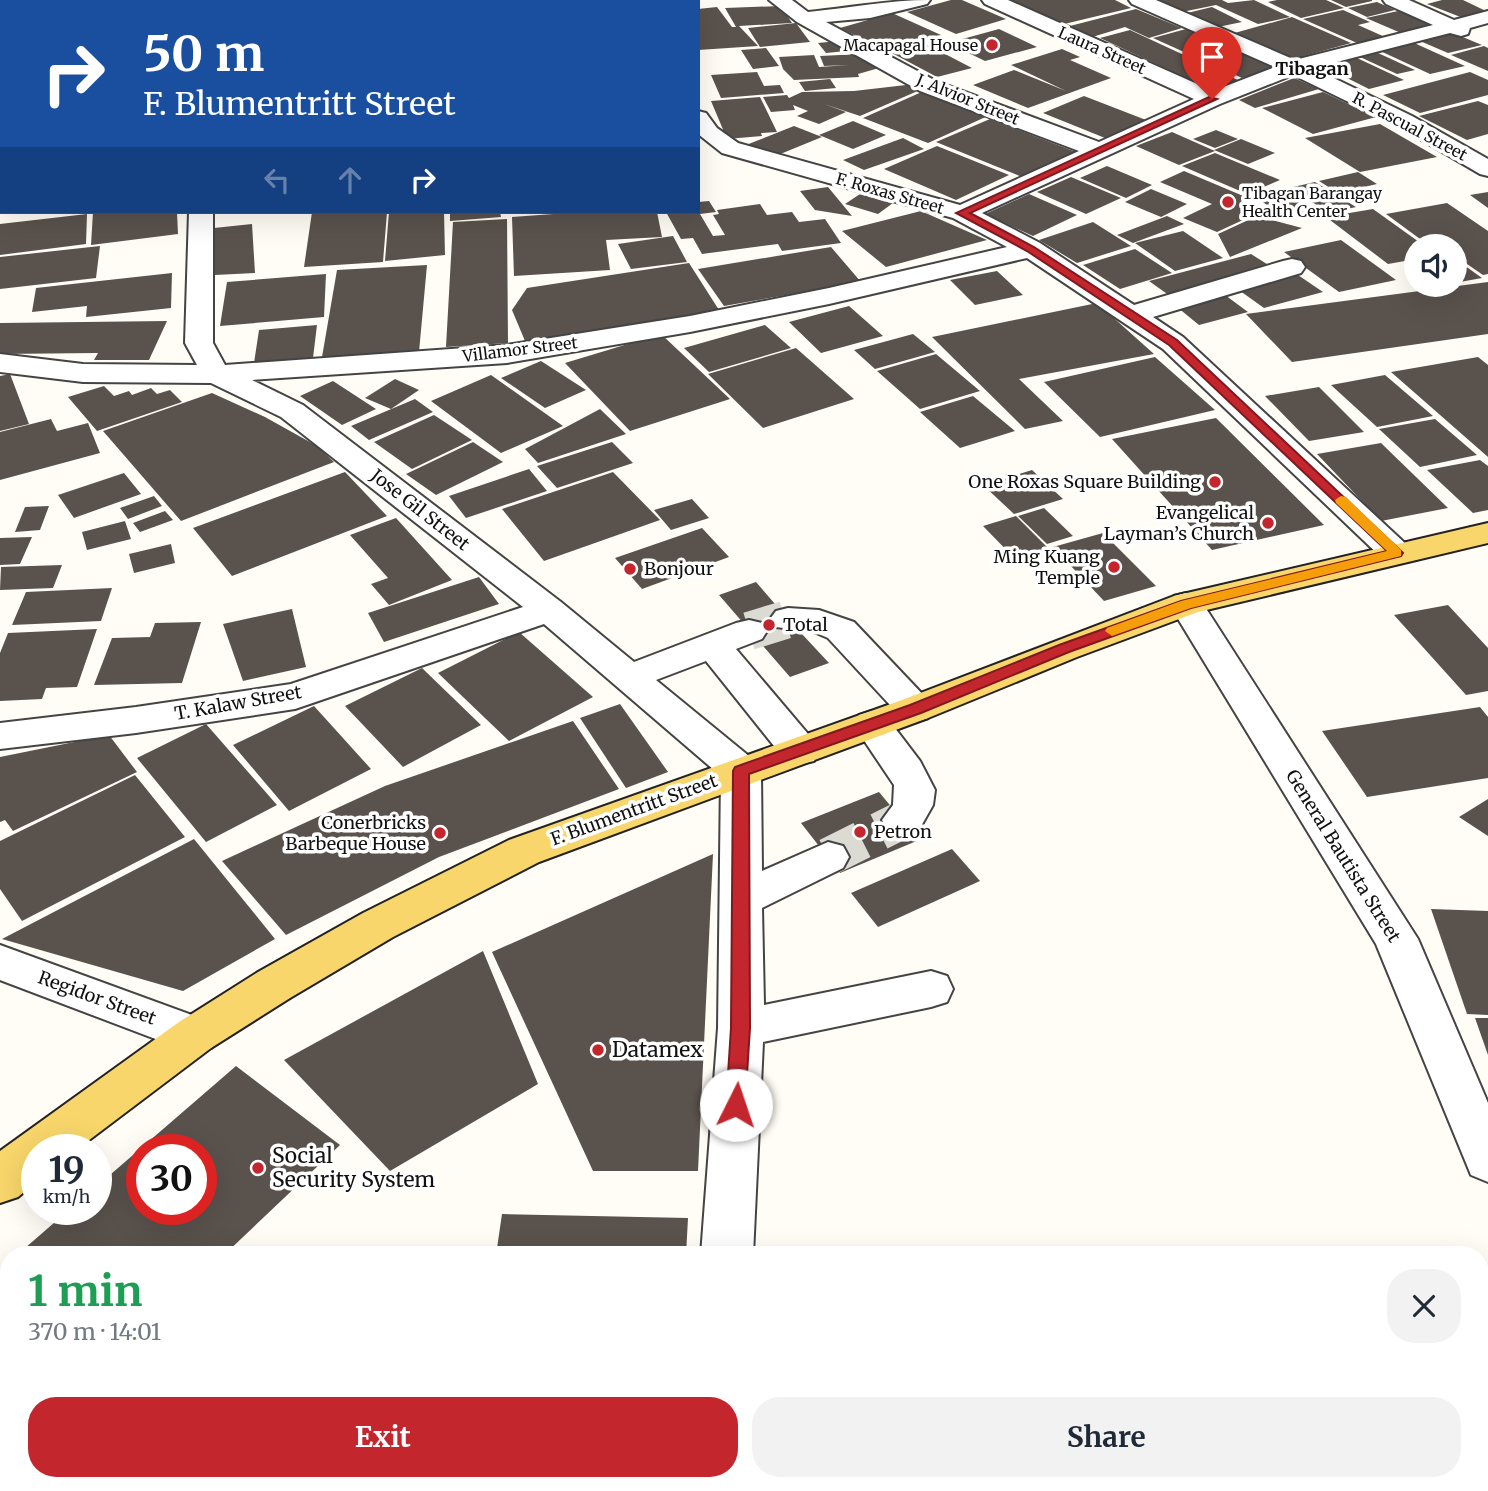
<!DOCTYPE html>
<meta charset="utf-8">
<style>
:root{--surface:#fff;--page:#f2f2f3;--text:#1f2937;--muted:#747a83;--accent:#c4262e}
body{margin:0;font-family:Merriweather,serif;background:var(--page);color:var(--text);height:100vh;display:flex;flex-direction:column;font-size:26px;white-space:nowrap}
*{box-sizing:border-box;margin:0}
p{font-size:23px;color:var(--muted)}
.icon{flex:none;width:38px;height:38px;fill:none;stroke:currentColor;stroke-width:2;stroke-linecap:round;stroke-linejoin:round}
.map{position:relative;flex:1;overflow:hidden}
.sheet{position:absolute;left:0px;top:1246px;width:1489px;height:245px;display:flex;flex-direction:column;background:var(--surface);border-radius:28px 28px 0 0;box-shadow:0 7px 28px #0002}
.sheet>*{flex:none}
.banner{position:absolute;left:0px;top:0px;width:700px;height:214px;box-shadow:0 7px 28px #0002;background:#1a4fa0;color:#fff;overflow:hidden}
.fabs{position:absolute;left:1404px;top:234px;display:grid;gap:14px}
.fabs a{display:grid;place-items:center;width:63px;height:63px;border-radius:50%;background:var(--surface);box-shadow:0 7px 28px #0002;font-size:35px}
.speed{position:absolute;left:21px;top:1134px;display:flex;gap:14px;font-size:35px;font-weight:700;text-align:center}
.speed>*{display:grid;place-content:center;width:91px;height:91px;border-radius:50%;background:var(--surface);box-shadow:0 7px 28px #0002;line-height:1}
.speed small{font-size:18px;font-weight:400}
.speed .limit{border:10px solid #d22;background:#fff;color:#111}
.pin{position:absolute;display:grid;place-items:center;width:60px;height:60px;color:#fff;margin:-72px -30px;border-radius:50% 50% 50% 0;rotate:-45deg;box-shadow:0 0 7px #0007}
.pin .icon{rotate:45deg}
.me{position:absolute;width:77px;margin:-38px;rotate:4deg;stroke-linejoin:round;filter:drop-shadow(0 0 5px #0008)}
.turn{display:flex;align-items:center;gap:24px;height:147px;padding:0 28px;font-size:32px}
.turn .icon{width:91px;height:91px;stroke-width:2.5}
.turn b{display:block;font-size:49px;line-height:60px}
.lanes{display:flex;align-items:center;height:66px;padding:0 28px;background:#0003;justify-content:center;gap:35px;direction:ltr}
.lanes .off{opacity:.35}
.round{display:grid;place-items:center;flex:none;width:74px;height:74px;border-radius:28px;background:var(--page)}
.headline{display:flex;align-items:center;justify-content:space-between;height:119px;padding:0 28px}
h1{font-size:42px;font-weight:700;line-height:52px;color:#1e9e55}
.button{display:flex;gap:14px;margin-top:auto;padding:14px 28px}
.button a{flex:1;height:80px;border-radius:28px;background:var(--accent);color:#fff;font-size:28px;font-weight:700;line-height:80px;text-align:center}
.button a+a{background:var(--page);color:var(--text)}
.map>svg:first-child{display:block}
</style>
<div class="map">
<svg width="1488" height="1491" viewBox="0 0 1488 1491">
<rect width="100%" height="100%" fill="#fffdf5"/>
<path fill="#5a524d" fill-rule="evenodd" d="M951,0H962L1006,19L956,34L907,12Z
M1010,0H1115L1131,8L1060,25Z
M1151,0H1222L1228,3L1254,0L1290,17L1258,24L1216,5L1177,13Z
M1277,0H1326L1344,8L1301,18L1268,2Z
M1331,0H1372V1L1346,7Z
M1442,0H1463L1488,12L1463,18L1427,4Z
M1377,2L1395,10L1367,17L1348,8Z
M781,6L792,23L739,26L758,46L698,50V9L717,7L732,27H736L725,8Z
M1212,7L1242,22L1213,28L1183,14Z
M1136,9L1182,28L1149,38L1125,27L1089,38L1066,27Z
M1343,10L1370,22L1358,25L1385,37L1357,43L1303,19Z
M1398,11L1433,26L1401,33L1366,18Z
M892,13L941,35L888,51L840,28Z
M1292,17L1351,43L1290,60L1231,34Z
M796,23L810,42L760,47L748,28Z
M999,29L1037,47L985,61L948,43Z
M1186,29L1276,68L1242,78L1153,38Z
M1130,30L1240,81L1210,89L1100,38Z
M1453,33L1482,45L1448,53L1420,41Z
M838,41L856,50L826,53L818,43Z
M1412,42L1465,66L1430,74L1378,50Z
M924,43L972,68L937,77L890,52Z
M1484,46L1488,48V71L1451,55Z
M766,48L779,66L753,69L741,50Z
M1062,49L1080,57L1070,60L1111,78L1028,108L973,85L1014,70L1066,91L1011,65Z
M1378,53L1415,70L1397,74L1360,57Z
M860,54L879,68L858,74L859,77L794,80L783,69L779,57L814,55L819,67L849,65L824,66L820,56Z
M1357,58L1404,80L1369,89L1323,66Z
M757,72L764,86L780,85L784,93L721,98L711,75Z
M1470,72L1488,80V95L1420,113L1383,95Z
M1294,78L1319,89L1255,108L1239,100Z
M830,79L836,88L805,91L799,82Z
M906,85L920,90L860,116L824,104L846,112L819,124L797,116L808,111L793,105L795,110L771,112L763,97L787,95L789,98L802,92L854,91Z
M924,91L990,115L928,143L863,118Z
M1323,92L1376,117L1313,134L1262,108Z
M1084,96L1146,120L1105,138L1043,113Z
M760,97L777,132L761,133L762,136L727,139L711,101Z
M1478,101L1488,105V134L1467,140L1419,116Z
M990,119L1076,152L1022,177L936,142Z
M853,121L886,135L853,149L819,135Z
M1380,124L1437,157L1360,172L1305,138Z
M794,126L822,137L773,157L746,145Z
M1216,130L1238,139L1215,148L1193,139Z
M1172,132L1215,151L1179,165L1136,146Z
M903,138L924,149L864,170L843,160Z
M1241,139L1275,153L1248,164L1214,150Z
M937,146L1009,175L956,200L884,169Z
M1215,153L1280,180L1247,194L1182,166Z
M1107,166L1152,185L1126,198L1080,178Z
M1184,171L1248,198L1244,200L1258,205L1249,209L1258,213L1217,232L1183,218L1212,204L1160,182Z
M1358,172L1377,184L1338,193L1319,181Z
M1071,177L1121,198L1086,214L1037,192Z
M1315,182L1356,207L1330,213L1289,188Z
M828,187L852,216L815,210L800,191Z
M1151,189L1187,204L1161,217L1125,202Z
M1290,191L1316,210L1282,216L1256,197Z
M1488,192V208L1470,195Z
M860,194L893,203L878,214L845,204Z
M1029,194L1077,215L1033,236L985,214Z
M709,201L716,212L700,214L713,236L725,235L713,215L719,214L717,210L760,204L767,215L792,212L799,222L825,219L841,243L782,251L778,244L702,254L693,238L681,239L666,212H698V202Z
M1447,203L1488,231V274L1483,275L1454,255V247H1431L1386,214Z
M1373,209L1426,247H1416V259L1388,264L1326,217Z
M921,211L987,240L886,267L842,231Z
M93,212H177L178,234L91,245Z
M312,212H387L383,262L304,267Z
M389,212H444L445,255L385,261Z
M450,212H500L501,217L450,221Z
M581,212H657L662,237L606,240L610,270L514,276L512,217Z
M87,214L86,244L0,255V224Z
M1167,216L1184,224L1133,243L1117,235Z
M1257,216L1302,228L1230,257L1218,234Z
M507,219L508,343L446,347L453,222Z
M1093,222L1131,246L1077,263L1039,240Z
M252,224L255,273L215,275L214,228Z
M1183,231L1223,258L1175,271L1135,243Z
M673,236L687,262L631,269L618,244Z
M1341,240L1396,280L1339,292L1284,252Z
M100,246L96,278L0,289V257Z
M831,247L861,282L724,306L698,269Z
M1135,249L1172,273L1120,289L1083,265Z
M1251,254L1273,268L1170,296L1149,281Z
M1454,258L1482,278L1454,283Z
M689,263L719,310L525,341L512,310L527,288Z
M427,265L419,352L322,357L337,270Z
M997,271L1023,295L975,305L950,280Z
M172,273L171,308L86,317L87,306L32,312L36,288Z
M1295,273L1323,292L1264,308L1236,288Z
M326,274L324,317L220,326L227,282Z
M1488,282V334L1292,362L1246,314Z
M1225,295L1248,312L1199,325L1177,307Z
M1097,303L1154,354L1019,379L1063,421L1025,429L932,337Z
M849,306L883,336L821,353L789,322Z
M167,321L149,360H94L98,353L0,354V323Z
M317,325L313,358L254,363L259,330Z
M765,325L791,348L709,372L684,348Z
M661,334L730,399L630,431L565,363Z
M913,334L935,352L875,369L854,350Z
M796,348L854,399L763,428L708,374Z
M936,354L980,391L920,409L877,371Z
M1155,357L1215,410L1100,437L1044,382Z
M1478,357L1488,365V457L1391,372Z
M541,361L586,390L545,408L501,378Z
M10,374L29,424L0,431V376Z
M491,375L563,426L501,453L431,401Z
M1385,375L1433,416L1377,427L1331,385Z
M395,379L419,390L391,409L365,398Z
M333,381L376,409L342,425L300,396Z
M104,386L114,396L129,391L132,395L151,388L157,394L170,390L182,402L97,431L68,397Z
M1319,387L1364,432L1309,441L1265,396Z
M212,393L265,417L317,446L334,462L181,521L103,431Z
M973,396L1015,431L960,448L920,412Z
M415,399L433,412L369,440L351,426Z
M600,409L626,434L538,463L525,449Z
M434,415L472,440L412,469L374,442Z
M1216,418L1324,525L1212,550L1112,439Z
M51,419L57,431L88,423L100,453L0,480V432Z
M1435,419L1477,455L1420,467L1379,429Z
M473,442L503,462L436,495L406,474Z
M612,442L633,463L557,488L537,466Z
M1381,443L1448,508L1381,521L1317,454Z
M1480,460L1488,466V510L1473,513L1427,470Z
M529,469L547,491L466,518L449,496Z
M1032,470L1063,499L1014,514L983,485Z
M345,472L387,516L232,576L193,528Z
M613,472L660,520L544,561L502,509Z
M124,473L141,494L74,518L58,495Z
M154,496L162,506L128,519L120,508Z
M692,499L709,518L671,530L654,510Z
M49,506L40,530L15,532L25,507Z
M1044,508L1073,536L1047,544L1018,516Z
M165,511L173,520L140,532L133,523Z
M1016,516L1053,553L1020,564L983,526Z
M396,518L452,580L389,605L371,584L388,578L350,535Z
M125,521L131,539L87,550L82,532Z
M702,528L729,557L642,589L615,558Z
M1103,533L1156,586L1104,601L1053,547Z
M32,537L20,564L0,565V538Z
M171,544L175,563L134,573L129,554Z
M62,565L53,588L0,590L1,567Z
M479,577L499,604L384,642L368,613Z
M756,582L788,619L829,663L790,677L719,595Z
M112,588L101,621L12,625L26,592Z
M1448,605L1488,648V691L1466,695L1394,615Z
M292,609L306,667L243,681L223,624Z
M201,622L182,683L94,685L112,638L150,637L155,623Z
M97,629L77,687L46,688L42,699L0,701V653L8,633Z
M519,632L593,697L509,741L438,673Z
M422,668L481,725L403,767L345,706Z
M620,704L668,772L626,788L580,718Z
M314,706L371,769L289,811L233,745Z
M1480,707L1488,717V778L1367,797L1322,731Z
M573,721L619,789L439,857L286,935L222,861L385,786Z
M206,724L277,805L206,842L137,758Z
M109,735L137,772L13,831L5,820L0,822V757Z
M135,775L185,837L22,921L0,889V841Z
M879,792L919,840L840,873L801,823Z
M1488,799V836L1459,817Z
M194,839L275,939L183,991L2,939Z
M952,849L980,881L878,927L851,893Z
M713,854L698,1171H593L492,952Z
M1431,909L1488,911V1015L1467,1014Z
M483,951L538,1084L390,1171L284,1060Z
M1475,1018H1488V1055Z
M236,1066L340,1145L224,1255H17L70,1209H96V1187ZM142,1150H201V1209H142Z
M502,1214L688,1218L686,1255H496Z
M0,1292L9,1299V1428L0,1437Z
M9,1452V1482H192L184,1491H0V1460Z
M207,1482H253L264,1491H199Z
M462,1482H672V1491H461Z
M812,1482H1184L1185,1491H813Z
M1195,1482H1364L1367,1491H1196Z"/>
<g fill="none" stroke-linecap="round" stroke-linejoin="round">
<path stroke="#dbdad3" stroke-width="38" stroke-dasharray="38 19" stroke-linecap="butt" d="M749,631L788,619
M828,857L902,820"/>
<g stroke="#444" stroke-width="4">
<path id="minor" d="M141,0H161L162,2H142Z
M629,0H649L650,2H630Z
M769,0H792L808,12C849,8 889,0 930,0L927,4L870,18L826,22L936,81L1099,142L1194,99L985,4L982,0H1008L1213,91L1275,67L1132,4L1129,0H1156L1295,60L1433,25L1386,4L1383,0H1409L1454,20L1488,11V23L1470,28L1468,34L1461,36L1450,33L1313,68L1412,116L1488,159V176L1480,174L1396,125L1293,75L1220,104L982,213L1040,243L1134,305L1283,261L1292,259L1301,261L1305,267L1301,273L1153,317L1183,337L1408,546L1413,553L1408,560L1396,563L1384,560L1163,349L1027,258L829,304L690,332L507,363L252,380L303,405L561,602L634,662L736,623L749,620L762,623L767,631L762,639L736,649L814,741L819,751L814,761L800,764L786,761L706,661L656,680L755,761L761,771L762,871L828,842L843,846L849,857L843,868L762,908L764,1005L931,971L947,976L953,989L947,1002L931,1007L763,1042L753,1255H701L718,1028L721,776L544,624L295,709L136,733L0,749V723L136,707L291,684L523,607L281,417L211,383L83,382L0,372V354L83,364L197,365L185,343L189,212H213V343L225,365L507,345L690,316L829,288L1007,247L953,218L722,153L698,134V111L706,113L717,128L738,143L960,205L1079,151L920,91L797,22Z
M0,158H2V172H0Z
M1186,593L1198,596L1418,939L1488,1103V1182L1471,1175L1376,944L1169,604L1174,596Z
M788,608L819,610L854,622L928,700L934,709L928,718L915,722L902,718L828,638L814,632L776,627L770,619L776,611Z
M872,711L885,715L920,761L935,790L933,805L920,828L902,835L888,830L882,820L893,805L894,785L853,724L859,715Z
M0,945L211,1022L218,1035L211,1048L195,1054L0,980Z
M689,1482H747L746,1491H688Z"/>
</g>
<g stroke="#222" stroke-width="4">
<path id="major" d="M1488,523V543L1198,612L1077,657L928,718L539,862L393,937L290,998L211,1048L76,1150H37V1181L18,1197L0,1203V1151L179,1022L258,972L363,913L509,840L902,700L1174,596Z"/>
</g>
<use href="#minor" fill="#fff" fill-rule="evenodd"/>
<use href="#major" fill="#f9d66b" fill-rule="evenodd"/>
</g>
<path fill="#c4262e" stroke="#7f191e" stroke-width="2" d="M1209,97L1217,99L970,213L1034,247L1177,340L1403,553L1401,556L1191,608L1069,652L921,713L749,774L750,1028L745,1105L742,1111L736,1114L729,1111L726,1105L731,1028L733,771L735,767L910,705L1059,645L1181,601L1387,551L1169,345L1027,251L956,213Z"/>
<path fill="#f59e0b" d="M1341,496L1346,497L1401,550V556L1191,608L1112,636L1105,631L1107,628L1181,601L1387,551L1336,503L1335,500Z"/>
<g fill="#c4262e" stroke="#fff" stroke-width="2.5">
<circle cx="992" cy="45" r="7"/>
<circle cx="1228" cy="202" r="7"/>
<circle cx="1215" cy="482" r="7"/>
<circle cx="1268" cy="523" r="7"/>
<circle cx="1114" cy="567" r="7"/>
<circle cx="630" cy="569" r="7"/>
<circle cx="769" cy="625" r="7"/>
<circle cx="860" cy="832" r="7"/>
<circle cx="440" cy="833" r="7"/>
<circle cx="598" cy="1050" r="7"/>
<circle cx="258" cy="1168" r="7"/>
</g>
<g text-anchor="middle" stroke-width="7" stroke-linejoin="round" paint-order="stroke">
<g font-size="16" fill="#111" stroke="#fff" text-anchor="end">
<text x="978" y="51">Macapagal House</text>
<text x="1242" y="199" text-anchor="start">Tibagan Barangay<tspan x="1242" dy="18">Health Center</tspan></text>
</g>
<g font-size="16" fill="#111" stroke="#fff">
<text transform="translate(1102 50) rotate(24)" y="6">Laura Street</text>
<text transform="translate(968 99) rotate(22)" y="6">J. Alvior Street</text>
<text transform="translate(1410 126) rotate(28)" y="6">R. Pascual Street</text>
<text transform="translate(890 193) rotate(16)" y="6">F. Roxas Street</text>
<text transform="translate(520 349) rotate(-7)" y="6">Villamor Street</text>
</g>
<g font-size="18" font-weight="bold" fill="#111" stroke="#fff">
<text x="1312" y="75">Tibagan</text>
</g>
<g font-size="18" fill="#111" stroke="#fff" text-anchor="end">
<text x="1201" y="488">One Roxas Square Building</text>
<text x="1254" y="519">Evangelical<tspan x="1254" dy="21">Layman’s Church</tspan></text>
<text x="1100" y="563">Ming Kuang<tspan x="1100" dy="21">Temple</tspan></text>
<text x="644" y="575" text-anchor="start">Bonjour</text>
<text x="783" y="631" text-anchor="start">Total</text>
<text x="426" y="829">Conerbricks<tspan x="426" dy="21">Barbeque House</tspan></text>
<text x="874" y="838" text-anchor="start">Petron</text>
</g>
<g font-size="18" fill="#111" stroke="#fff">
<text transform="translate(420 510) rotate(38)" y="6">Jose Gil Street</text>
<text transform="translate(238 703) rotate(-10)" y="6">T. Kalaw Street</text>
<text transform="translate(634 810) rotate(-20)" y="6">F. Blumentritt Street</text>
<text transform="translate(1343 856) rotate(58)" y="6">General Bautista Street</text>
<text transform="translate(97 998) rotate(20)" y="6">Regidor Street</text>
</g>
<g font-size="21" fill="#111" stroke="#fff" text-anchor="start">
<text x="612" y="1057">Datamex</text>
<text x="272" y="1163">Social<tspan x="272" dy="24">Security System</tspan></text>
</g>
</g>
</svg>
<div class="fabs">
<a><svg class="icon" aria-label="sound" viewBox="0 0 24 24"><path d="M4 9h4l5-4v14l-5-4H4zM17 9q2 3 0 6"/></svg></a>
</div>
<div class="speed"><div>19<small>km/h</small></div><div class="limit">30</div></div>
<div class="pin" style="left:1212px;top:99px;background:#d93025"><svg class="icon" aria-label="arrive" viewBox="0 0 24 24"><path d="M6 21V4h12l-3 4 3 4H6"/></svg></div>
<svg class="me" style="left:736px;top:1105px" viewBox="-20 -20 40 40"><circle r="19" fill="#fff"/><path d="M0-13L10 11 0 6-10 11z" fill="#c4262e"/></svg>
<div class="banner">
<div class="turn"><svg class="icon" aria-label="right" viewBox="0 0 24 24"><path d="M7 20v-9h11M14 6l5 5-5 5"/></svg><div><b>50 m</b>F. Blumentritt Street</div></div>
<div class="lanes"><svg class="icon off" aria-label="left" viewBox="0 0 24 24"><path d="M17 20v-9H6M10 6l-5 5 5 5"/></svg><svg class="icon off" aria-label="ahead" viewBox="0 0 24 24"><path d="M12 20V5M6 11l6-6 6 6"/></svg><svg class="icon" aria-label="right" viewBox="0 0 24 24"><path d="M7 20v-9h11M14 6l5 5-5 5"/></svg></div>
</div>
<section class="sheet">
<div class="headline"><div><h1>1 min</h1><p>370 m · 14:01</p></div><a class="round"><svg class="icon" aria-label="close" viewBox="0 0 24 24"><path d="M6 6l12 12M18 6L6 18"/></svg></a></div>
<div class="button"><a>Exit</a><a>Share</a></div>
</section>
</div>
